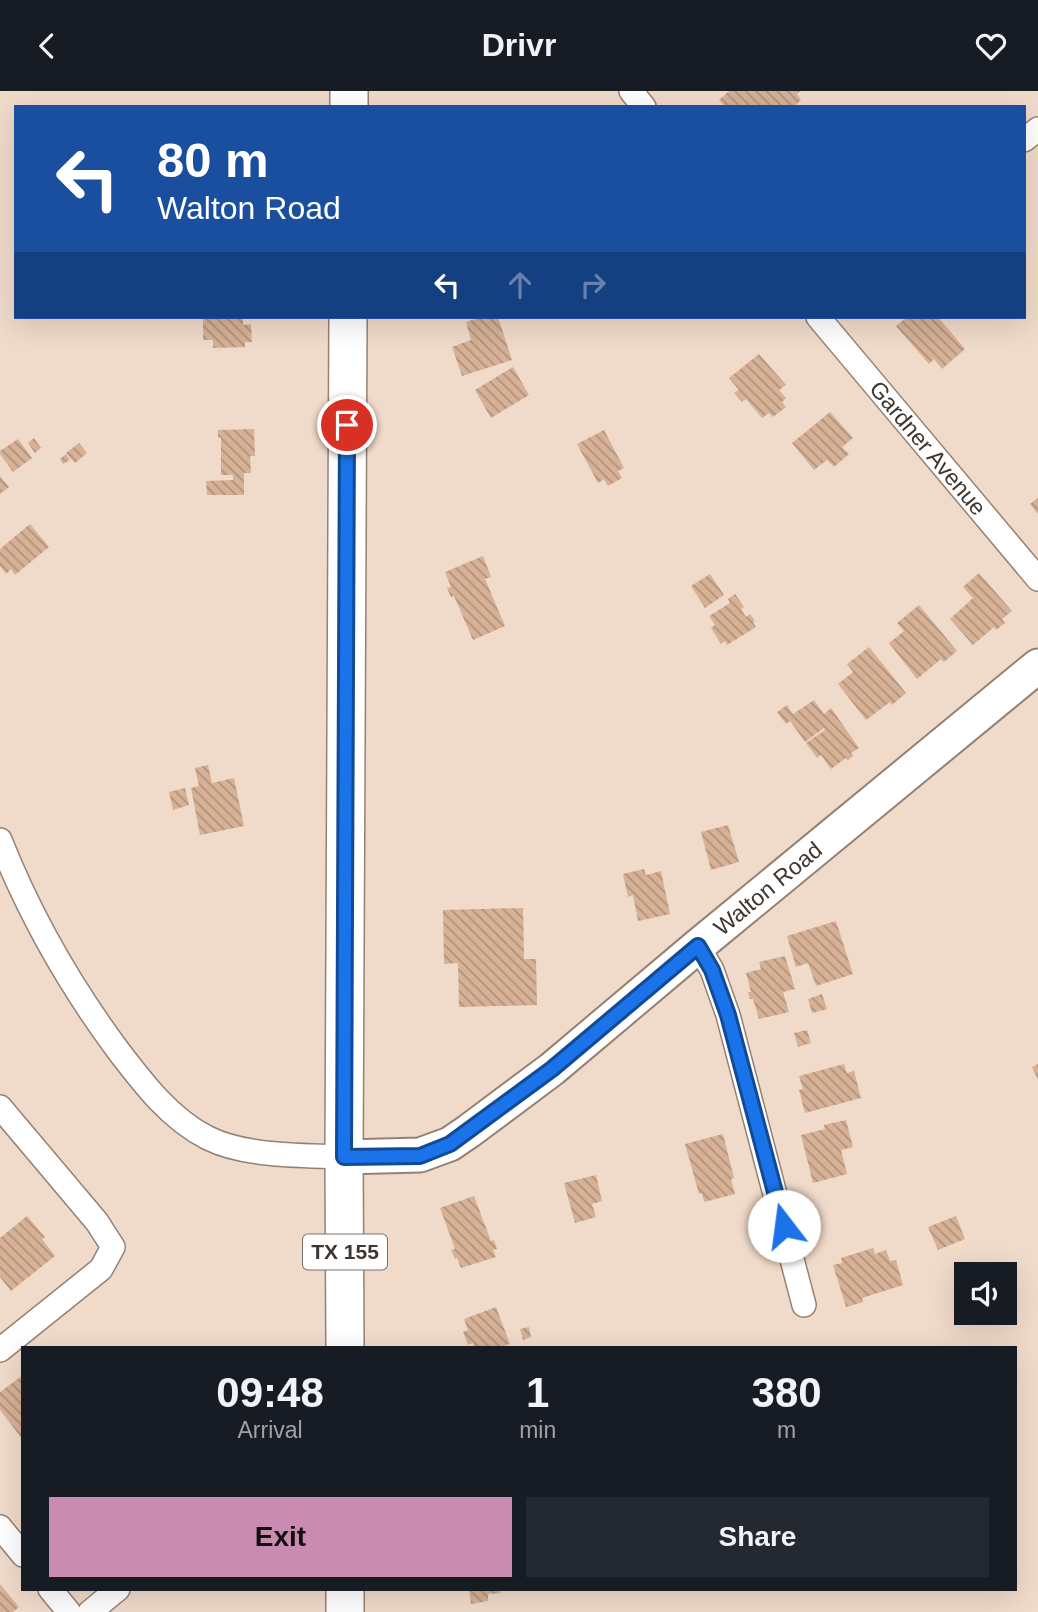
<!DOCTYPE html>
<style>
:root{--surface:#171b24;--page:#242831;--text:#f1f3f6;--muted:#9ea1a6;--accent:#ca8bb1}
body{margin:0;font-family:Arial,sans-serif;background:var(--page);color:var(--text);height:100vh;display:flex;flex-direction:column;font-size:26px;white-space:nowrap}
*{box-sizing:border-box;margin:0}
p{font-size:23px;color:var(--muted)}
.icon{flex:none;width:38px;height:38px;fill:none;stroke:currentColor;stroke-width:2;stroke-linecap:round;stroke-linejoin:round}
.map{position:relative;flex:1;overflow:hidden}
.panel{position:absolute;left:21px;top:1255px;width:996px;height:245px;display:flex;flex-direction:column;background:var(--surface);border-radius:0px;box-shadow:0 7px 28px #0002}
.panel>*{flex:none}
.banner{position:absolute;left:14px;top:14px;width:1012px;height:214px;border-radius:0px;box-shadow:0 7px 28px #0002;background:#1a4fa0;color:#fff;overflow:hidden}
.buttons{position:absolute;left:954px;top:1171px;display:grid;gap:14px}
.buttons a{display:grid;place-items:center;width:63px;height:63px;border-radius:0px;background:var(--surface);box-shadow:0 7px 28px #0002;font-size:35px}
.pin{position:absolute;display:grid;place-items:center;width:60px;height:60px;color:#fff;margin:-30px;border:4px solid #fff;border-radius:50%;box-shadow:0 2px 7px #0007}
.me{position:absolute;width:77px;margin:-38px;rotate:345deg;stroke-linejoin:round;filter:drop-shadow(0 0 5px #0008)}
.turn{display:flex;align-items:center;gap:24px;height:147px;padding:0 28px;font-size:32px}
.turn .icon{width:91px;height:91px;stroke-width:2.5}
.turn b{display:block;font-size:49px;line-height:60px}
.lanes{display:flex;align-items:center;height:66px;padding:0 28px;background:#0003;justify-content:center;gap:35px;direction:ltr}
.lanes .off{opacity:.35}
.eta{display:flex;justify-content:space-evenly;align-items:center;height:119px;text-align:center}
.eta b{font-size:42px;font-weight:600;line-height:49px}
.primary-button{display:flex;gap:14px;margin-top:auto;padding:14px 28px}
.primary-button a{flex:1;height:80px;border-radius:0px;background:var(--accent);color:#111;font-size:28px;font-weight:600;line-height:80px;text-align:center}
.primary-button a+a{background:var(--page);color:var(--text)}
header{display:flex;justify-content:space-between;align-items:center;height:91px;padding:0 28px;background:var(--surface);font-size:32px;font-weight:600}
.map>svg:first-child{display:block}
</style>
<header><svg class="icon" aria-label="back" viewBox="0 0 24 24"><path d="M15 5l-7 7 7 7"/></svg>Drivr<svg class="icon" aria-label="heart" viewBox="0 0 24 24"><path d="M12 20l-8-8c-3-5 5-10 8-4 3-6 11-1 8 4z"/></svg></header>
<div class="map">
<svg width="1038" height="1521" viewBox="0 0 1038 1521">
<defs>
<pattern id="building-back-hatch" width="6" height="6" patternUnits="userSpaceOnUse" patternTransform="scale(1.75)"><rect width="6" height="6" fill="#d7b196"/><path d="M-1 5l2 2M0 0l6 6M5-1l2 2" fill="none" stroke="#b0917b"/></pattern>
</defs>
<rect width="100%" height="100%" fill="#f0daca"/>
<path fill="url(#building-back-hatch)" d="M729,0H800L797,3L801,9L793,16H725L719,9Z
M203,226H243V234L251,233L252,251H245V256L213,257V249H203Z
M482,226H498L512,269L462,285L452,256L471,249L466,231Z
M907,226H938L965,258L942,278L934,268L929,273L896,235Z
M759,263L786,294L779,299L786,307L782,311L786,316L773,326L769,322L762,327L746,308L742,311L734,302L739,299L729,287Z
M513,276L529,304L491,327L475,299Z
M830,321L853,347L842,356L849,363L834,376L827,369L814,379L792,352Z
M254,338L255,365H250L251,382H244V404H207L206,390L233,389V384H221V347L218,346V339Z
M604,339L624,377L618,380L622,387L608,395L604,388L598,392L577,353Z
M34,347L41,357L35,362L28,352Z
M18,348L32,367L13,381L0,363V360Z
M79,352L87,362L75,372L66,362Z
M66,363L70,369L63,373L60,368Z
M0,385L9,396L0,403Z
M1038,407V423L1030,413Z
M30,433L49,456L15,484L11,478L6,483L0,475V458Z
M483,465L491,486L485,488L505,535L473,549L454,505L451,506L447,497L451,496L445,481Z
M979,482L1012,520L1002,528L1005,532L996,539L994,536L973,554L950,528L973,507L963,496Z
M710,483L724,504L705,517L691,495Z
M735,503L744,516L741,518L746,526L750,523L755,530L753,531L756,536L727,554L725,550L721,553L711,537L715,534L709,525L730,512L728,508Z
M919,514L957,560L944,571L941,568L917,588L889,552L904,540L897,532Z
M869,556L906,602L892,614L890,611L866,629L838,593L853,581L847,573Z
M814,609L824,623L831,617L859,657L851,662L853,665L848,669L846,667L831,678L821,664L817,667L806,652L825,639L824,637L805,651L790,630L786,633L777,621L787,614L793,623Z
M208,674L212,692L234,687L244,735L200,744L191,697L199,695L195,677Z
M185,697L189,714L173,719L169,701Z
M728,734L739,771L711,779L701,741Z
M644,778L646,784L661,780L670,823L638,830L633,804L628,806L623,783Z
M523,817L524,868H536L537,914L459,916L458,872L444,873L443,819Z
M836,830L853,883L816,895L808,872L796,876L787,845Z
M785,865L795,898L783,901L789,921L759,928L753,908H750L748,901H751L746,882L761,878L759,871Z
M822,903L827,918L812,922L808,908Z
M807,939L811,952L798,956L794,942Z
M844,973L847,982L854,980L861,1007L805,1022L799,999L803,998L799,985Z
M1038,973V989L1032,976Z
M846,1029L853,1056L841,1059L847,1083L813,1092L801,1044L825,1038L824,1034Z
M723,1043L734,1087L731,1088L735,1103L704,1111L702,1102L699,1103L685,1053Z
M596,1084L602,1110L592,1113L596,1126L575,1132L564,1092Z
M474,1105L491,1150L494,1149L497,1158L493,1159L496,1166L461,1177L457,1167L455,1168L451,1159L455,1158L440,1117Z
M27,1125L45,1146L42,1148L55,1165L11,1200L0,1186V1147Z
M956,1125L965,1148L938,1159L928,1136Z
M873,1157L875,1163L886,1159L890,1170L896,1169L903,1194L862,1207L863,1211L846,1216L833,1174L842,1172L841,1167Z
M496,1216L510,1253L500,1256H474L473,1252L468,1254L463,1241L468,1239L464,1228Z
M529,1236L531,1246L523,1249L520,1238Z
M23,1284V1349L0,1319V1301Z
M0,1493L19,1516L13,1521H0Z
M469,1498H500L501,1502L488,1503V1510L471,1513Z"/>
<g fill="none" stroke-linecap="round" stroke-linejoin="round">
<g stroke="#958173" stroke-width="26">
<path id="street" d="M631,0L644,16
M1024,49L1038,38
M818,226L1038,488
M0,749C30,825 69,893 117,958C142,991 170,1028 208,1047C246,1066 302,1064 344,1066
M698,855L712,879L728,924L804,1214
M0,1016L97,1131L113,1156L101,1178L0,1259
M0,1436L23,1464
M50,1498L69,1521
M90,1521L118,1498"/>
</g>
<g stroke="#958173" stroke-width="37">
<g id="secondary">
<path id="s1" d="M344,1066L420,1064L450,1053L469,1040L552,978L698,855L1038,575"/>
</g>
</g>
<g stroke="#958173" stroke-width="40">
<path id="primary" d="M349,16V0
M345,1256L344,1066L348,226
M345,1521V1498"/>
</g>
<use href="#street" stroke="#fff" stroke-width="23"/>
<use href="#secondary" stroke="#fff" stroke-width="33"/>
<use href="#primary" stroke="#fff" stroke-width="37"/>
</g>
<g fill="none" stroke-linecap="round" stroke-linejoin="round">
<g stroke="#114b97" stroke-width="18">
<path id="route" d="M347,334L344,1066L420,1065L450,1053L552,978L698,855L712,879L728,924L784,1135"/>
</g>
<use href="#route" stroke="#1a73e8" stroke-width="12"/>
</g>
<g text-anchor="middle" stroke-width="5" stroke-linejoin="round" paint-order="stroke">
<rect fill="#fff" stroke="#78726e" stroke-width="2" x="303" y="1143.5" width="84" height="35" rx="5"/>
<g font-size="21" font-weight="bold" fill="#3e3630">
<text x="345" y="1168">TX 155</text>
</g>
<g font-size="23" fill="#3e3630" stroke="#fff">
<text transform="translate(928 357) rotate(50)" y="8">Gardner Avenue</text>
<text dy="8" stroke="none"><textPath href="#s1" startOffset="516">Walton Road</textPath></text>
</g>
</g>
</svg>
<div class="buttons">
<a><svg class="icon" aria-label="sound" viewBox="0 0 24 24"><path d="M4 9h4l5-4v14l-5-4H4zM17 9q2 3 0 6"/></svg></a>
</div>
<div class="pin" style="left:347px;top:334px;background:#d93025"><svg class="icon" aria-label="arrive" viewBox="0 0 24 24"><path d="M6 21V4h12l-3 4 3 4H6"/></svg></div>
<svg class="me" style="left:784px;top:1135px" viewBox="-20 -20 40 40"><circle r="19" fill="#fff"/><path d="M0-13L10 11 0 6-10 11z" fill="#1a73e8"/></svg>
<div class="banner">
<div class="turn"><svg class="icon" aria-label="left" viewBox="0 0 24 24"><path d="M17 20v-9H6M10 6l-5 5 5 5"/></svg><div><b>80 m</b>Walton Road</div></div>
<div class="lanes"><svg class="icon" aria-label="left" viewBox="0 0 24 24"><path d="M17 20v-9H6M10 6l-5 5 5 5"/></svg><svg class="icon off" aria-label="ahead" viewBox="0 0 24 24"><path d="M12 20V5M6 11l6-6 6 6"/></svg><svg class="icon off" aria-label="right" viewBox="0 0 24 24"><path d="M7 20v-9h11M14 6l5 5-5 5"/></svg></div>
</div>
<section class="panel">
<div class="eta">
<div><b>09:48</b><p>Arrival</p></div>
<div><b>1</b><p>min</p></div>
<div><b>380</b><p>m</p></div>
</div>
<div class="primary-button"><a>Exit</a><a>Share</a></div>
</section>
</div>
